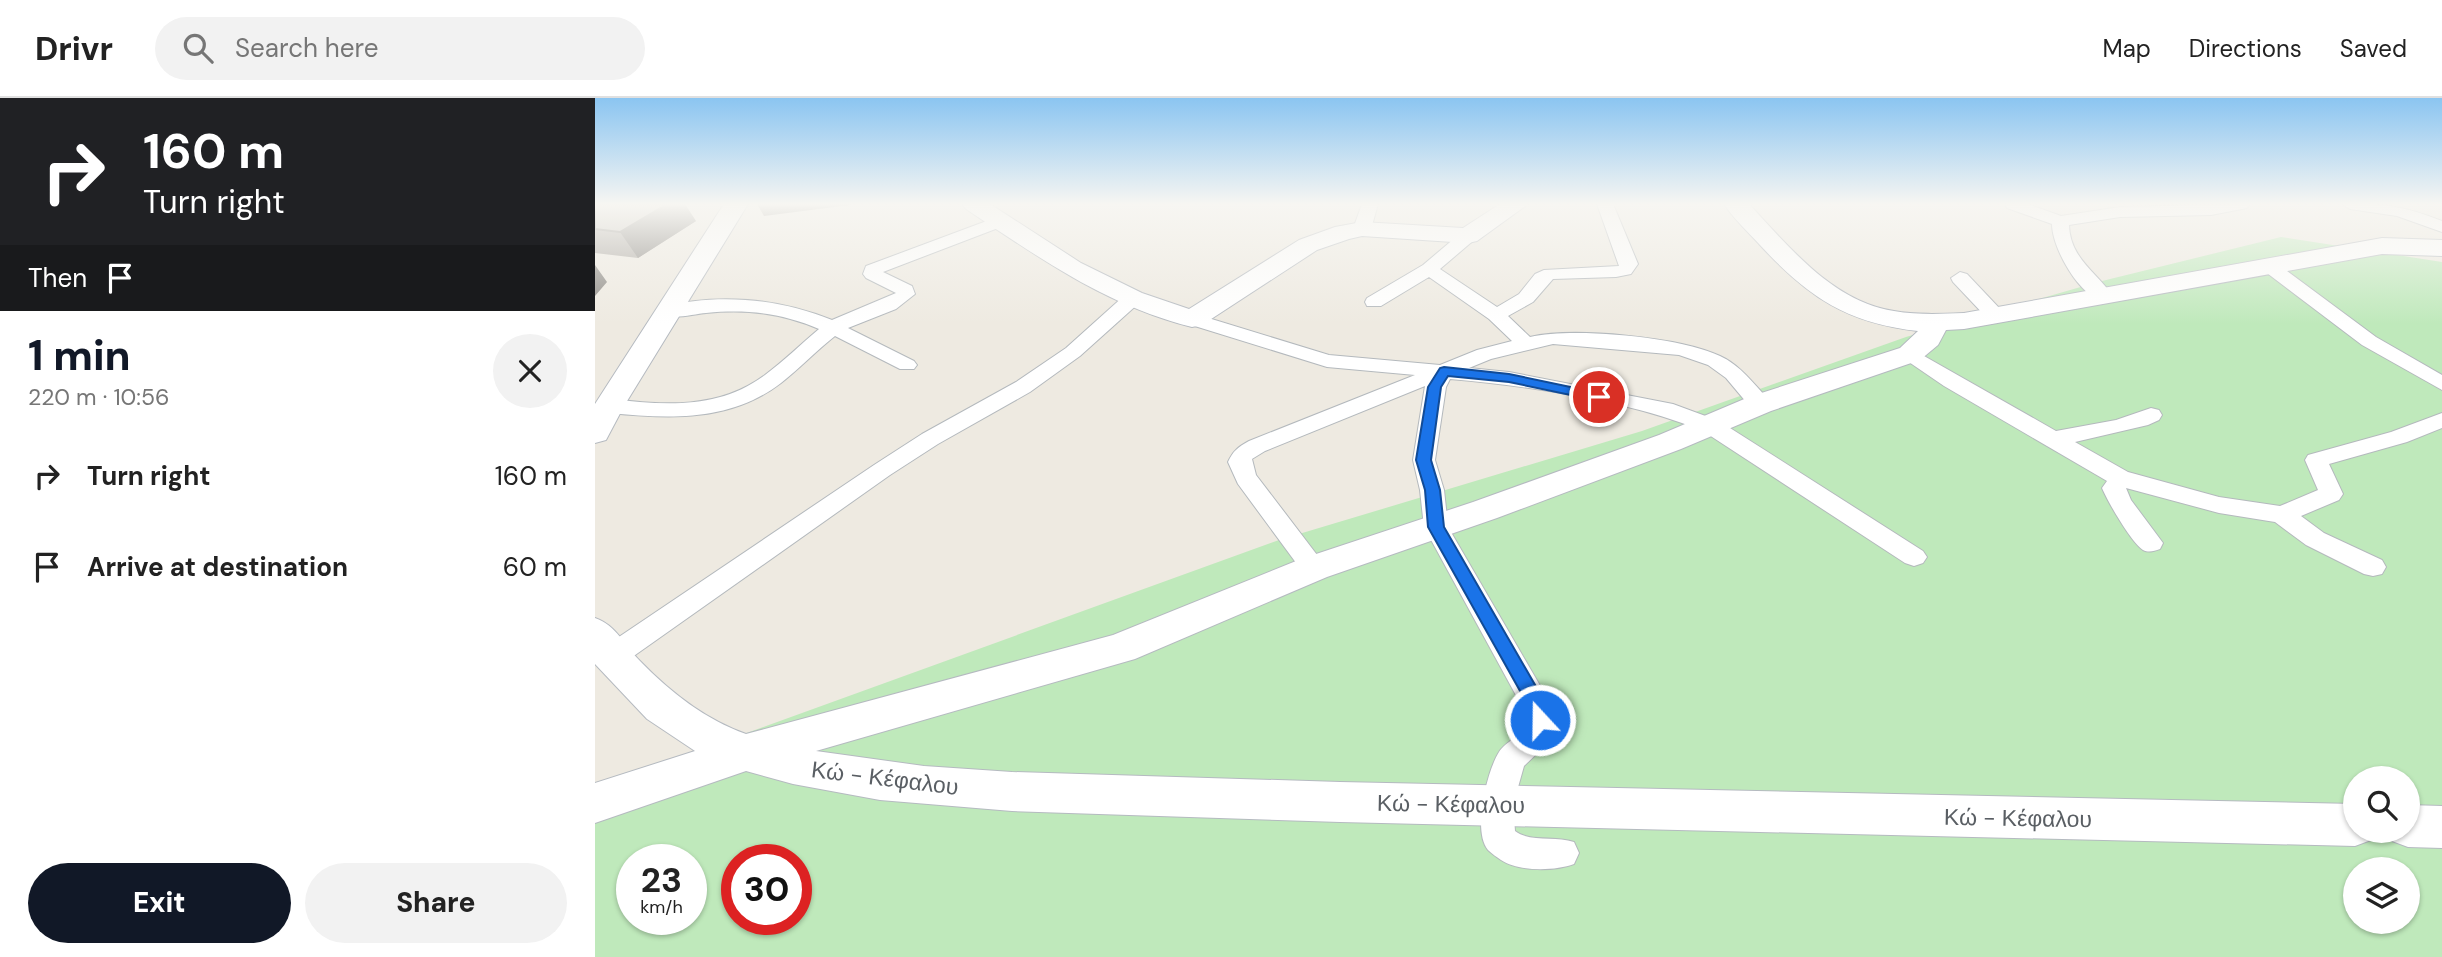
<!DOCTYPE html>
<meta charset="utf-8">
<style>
:root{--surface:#fff;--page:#f2f2f2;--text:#222;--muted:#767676;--line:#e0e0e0;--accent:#111827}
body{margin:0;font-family:"DM Sans",sans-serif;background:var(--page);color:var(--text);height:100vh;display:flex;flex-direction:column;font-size:26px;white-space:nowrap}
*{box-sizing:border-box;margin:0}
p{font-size:23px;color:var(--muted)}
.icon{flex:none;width:38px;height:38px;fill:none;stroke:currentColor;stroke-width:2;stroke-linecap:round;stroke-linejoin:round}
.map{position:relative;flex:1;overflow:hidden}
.panel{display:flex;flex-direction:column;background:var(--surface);width:595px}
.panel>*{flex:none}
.banner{background:#202124;color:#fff;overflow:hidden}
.controls{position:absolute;left:1748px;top:668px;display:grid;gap:14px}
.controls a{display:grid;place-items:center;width:77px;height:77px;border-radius:50%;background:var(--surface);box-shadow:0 2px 5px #0004;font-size:35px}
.speed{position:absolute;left:21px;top:746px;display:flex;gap:14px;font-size:35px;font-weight:700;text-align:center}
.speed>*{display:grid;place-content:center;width:91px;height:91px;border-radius:50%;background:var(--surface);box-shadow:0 2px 5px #0004;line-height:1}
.speed small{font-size:18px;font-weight:400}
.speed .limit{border:10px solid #d22;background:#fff;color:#111}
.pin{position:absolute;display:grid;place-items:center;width:60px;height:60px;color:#fff;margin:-30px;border:4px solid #fff;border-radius:50%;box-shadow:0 2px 7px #0007}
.me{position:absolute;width:77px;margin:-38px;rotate:339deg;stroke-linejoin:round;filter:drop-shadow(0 0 5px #0008)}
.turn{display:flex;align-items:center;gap:24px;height:147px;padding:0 28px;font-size:32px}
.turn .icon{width:91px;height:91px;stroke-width:2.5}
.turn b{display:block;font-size:49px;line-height:60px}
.then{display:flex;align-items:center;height:66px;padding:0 28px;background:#0003;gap:14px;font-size:26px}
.round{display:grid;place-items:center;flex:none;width:74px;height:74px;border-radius:37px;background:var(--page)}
.summary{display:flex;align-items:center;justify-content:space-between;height:119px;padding:0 28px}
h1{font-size:42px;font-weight:800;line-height:52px;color:var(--accent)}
.button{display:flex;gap:14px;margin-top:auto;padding:14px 28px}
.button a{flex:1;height:80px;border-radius:42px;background:var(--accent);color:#fff;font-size:28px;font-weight:800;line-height:80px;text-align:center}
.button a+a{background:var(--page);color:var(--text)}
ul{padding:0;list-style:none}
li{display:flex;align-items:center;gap:21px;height:91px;padding:0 28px}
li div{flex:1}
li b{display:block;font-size:26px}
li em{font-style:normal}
header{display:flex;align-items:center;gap:42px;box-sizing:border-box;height:98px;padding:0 35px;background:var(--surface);border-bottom:2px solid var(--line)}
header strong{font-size:33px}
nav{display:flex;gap:38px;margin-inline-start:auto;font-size:24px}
.search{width:490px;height:63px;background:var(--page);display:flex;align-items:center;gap:18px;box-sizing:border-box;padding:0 24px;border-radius:38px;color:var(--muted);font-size:26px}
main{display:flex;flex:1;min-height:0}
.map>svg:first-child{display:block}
</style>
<header>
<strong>Drivr</strong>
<div class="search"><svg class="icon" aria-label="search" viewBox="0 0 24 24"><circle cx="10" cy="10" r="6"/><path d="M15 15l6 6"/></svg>Search here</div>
<nav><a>Map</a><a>Directions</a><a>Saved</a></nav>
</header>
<main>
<section class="panel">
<div class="banner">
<div class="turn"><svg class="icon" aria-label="right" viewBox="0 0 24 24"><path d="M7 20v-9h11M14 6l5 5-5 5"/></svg><div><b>160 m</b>Turn right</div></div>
<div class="then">Then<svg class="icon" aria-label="arrive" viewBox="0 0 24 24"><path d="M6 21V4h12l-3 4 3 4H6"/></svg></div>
</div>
<div class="summary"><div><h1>1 min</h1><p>220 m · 10:56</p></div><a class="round"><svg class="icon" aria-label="close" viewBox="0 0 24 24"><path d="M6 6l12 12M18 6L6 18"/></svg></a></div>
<ul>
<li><svg class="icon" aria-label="right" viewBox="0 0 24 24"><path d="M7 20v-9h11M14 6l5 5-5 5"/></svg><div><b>Turn right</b></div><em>160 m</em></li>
<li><svg class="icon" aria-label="arrive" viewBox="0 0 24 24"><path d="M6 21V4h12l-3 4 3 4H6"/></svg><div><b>Arrive at destination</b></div><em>60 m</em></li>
</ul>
<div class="button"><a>Exit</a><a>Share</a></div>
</section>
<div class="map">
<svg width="1847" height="859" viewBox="0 0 1847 859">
<rect width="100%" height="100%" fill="#eeeae1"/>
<path fill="#bfe9bb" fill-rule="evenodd" d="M1686,139L1847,164V859H0V690L684,442L1047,333L1311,239L1503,184ZM1760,681H1813V733H1760ZM37,761H96V821H37ZM142,761H201V821H142ZM1760,772H1813V824H1760Z"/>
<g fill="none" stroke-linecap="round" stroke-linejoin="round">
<g stroke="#b4b9bd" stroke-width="2">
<path id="street" d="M767,106H783L776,131L767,136L758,131Z
M1002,106H1018L1043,166L1036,176L1021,179L958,181L938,204L913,218L935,239C979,229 1085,239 1125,258C1145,267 1159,286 1173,301L1176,306L1173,311H1157L1131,280L1113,267L1084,257L958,246L896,261L874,270L914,274L1078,306L1124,323L1328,453L1332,459L1328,465L1319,468L1310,465L1108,333C1034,303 935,288 855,281L851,289L840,362L849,392L853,429L947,591L960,622L953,645L929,668L918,707L920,733C936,745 960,737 979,744L984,755L979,766C960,773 924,774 906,762C902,759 897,756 893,752C877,733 892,673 904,654C910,644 927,638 930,627C932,619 926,609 923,601L829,429L825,392L818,362L830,288L670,353L657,361L661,377L732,470L728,477L719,479L710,477L643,386L633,364C638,353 643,349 654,343L820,277L732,269L590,225L587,221L597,215L734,257L845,267L882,252L917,243L894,221L834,179L786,208H772L770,204L772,200L828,167L867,134L873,133L882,138L879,142L845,171L902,209L924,196L940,176L949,172L1024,168Z
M1410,106H1433L1466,118L1525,109L1654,106L1652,110L1616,117L1525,119L1474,127C1475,160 1501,174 1518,198L1509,204C1484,198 1457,150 1457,126L1412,110Z
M1747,106C1785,104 1811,109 1847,123V134L1802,118L1755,111Z
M405,118L414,123L411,127L288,174L317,188L320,196L301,211L253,230L319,263L322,267L319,271H305L240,238C221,253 205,270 186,285C135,324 75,321 14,315L6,313L3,308L6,303L14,301C70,307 123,312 170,277C189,263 206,246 224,231C186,215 152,211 111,215C98,216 72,224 63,213L66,209C123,195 183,200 237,222L301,195L271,180L268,176L271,168Z
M1674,163L1680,164L1781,239L1847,277V292L1767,247L1668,172L1665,168L1668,164Z
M1365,174L1372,176L1407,213L1410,217L1407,221H1393L1358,184L1356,180Z
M537,195L544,197L546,201L544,205L485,258L435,294L343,346L295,377L26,567L16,570L6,567L2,559L6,551L279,367L327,336L421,284L471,250L530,197Z
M1315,250L1461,333L1521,322L1556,310L1564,312L1567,317L1564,322L1553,327L1480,344L1533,374L1624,399L1685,408L1723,392L1710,362L1713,357L1796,334L1847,315V330L1812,344L1734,366L1748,396L1744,402L1706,418L1729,435L1787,462L1791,469L1787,476L1778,478L1769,476L1711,447L1680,424L1624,415L1531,390L1536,402L1568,445L1565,451C1559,453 1554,455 1548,452C1536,444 1513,404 1507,390L1512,383L1349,288L1308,260L1305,256L1308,252Z"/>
</g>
<g stroke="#b5bac0" stroke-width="2">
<path id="secondary" d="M129,106H153L29,308L11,342L0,345V306Z
M367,106H395L486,165L547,195L594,211L704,142L740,129L767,124L868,130L905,106H933L882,143L873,145L767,138L754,141L722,152L607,227L597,229C512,208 443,159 371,111Z
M1129,106H1154C1193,148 1238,204 1299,213C1322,217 1345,216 1369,215L1787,140L1847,142V158L1787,156L1369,231L1351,232L1343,247L1325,262L1176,313L1086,351L902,420L732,479L540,561L221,653L329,668L417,674L745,684L1760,706V733H1780L1776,742L1760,748L745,724L417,713L285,702L198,686L151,673L0,725V685L100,653L52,621L0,566V520C21,527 30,548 45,563C75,594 111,622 151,636L518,537L706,461L878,404L1064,337L1154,299L1305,250L1323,233C1252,225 1213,199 1165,147C1153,134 1139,121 1129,106Z
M1813,707L1847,708V750L1813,749L1797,743L1793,733H1813Z"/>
</g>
<use href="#street" fill="#fff" fill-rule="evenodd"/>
<use href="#secondary" fill="#fff" fill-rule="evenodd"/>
</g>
<path fill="#ada9a3" d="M0,106L101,123L43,160L0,155Z"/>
<path fill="#8d8a85" d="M72,106H90L101,123L43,160L25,134Z
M162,106H256L255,107L169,118Z
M0,167L12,184L0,198Z"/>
<path fill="#c9c5be" stroke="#8d8a85" stroke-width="2" d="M0,106H72L25,134L0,131Z"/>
<linearGradient id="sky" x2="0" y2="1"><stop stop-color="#8bc5f1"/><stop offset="0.47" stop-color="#f7f6f2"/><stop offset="1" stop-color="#f7f6f2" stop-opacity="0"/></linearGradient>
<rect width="1847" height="226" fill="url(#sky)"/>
<path fill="#1a73e8" stroke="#114b97" stroke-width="2" d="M849,269L914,276L1004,295L1011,299L1004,303L914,284L853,278L846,289L836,362L845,392L849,429L947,599L954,622L951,628L945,630L938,628L929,600L833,429L830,392L821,362L833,289L845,270Z"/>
<g text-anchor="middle" stroke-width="6" stroke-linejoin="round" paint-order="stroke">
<g font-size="23" fill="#5a5f64" stroke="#fff">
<text transform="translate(290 680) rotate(7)" y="8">Κώ - Κέφαλου</text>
<text transform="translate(856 706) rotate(1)" y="8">Κώ - Κέφαλου</text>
<text transform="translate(1423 720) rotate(1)" y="8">Κώ - Κέφαλου</text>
</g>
</g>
</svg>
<div class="controls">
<a><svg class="icon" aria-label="search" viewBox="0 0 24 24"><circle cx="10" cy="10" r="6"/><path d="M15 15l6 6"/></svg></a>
<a><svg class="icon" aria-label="layers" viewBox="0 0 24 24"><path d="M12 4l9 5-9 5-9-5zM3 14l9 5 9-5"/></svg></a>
</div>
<div class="speed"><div>23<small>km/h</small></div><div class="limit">30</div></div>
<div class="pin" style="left:1004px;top:299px;background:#d93025"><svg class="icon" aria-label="arrive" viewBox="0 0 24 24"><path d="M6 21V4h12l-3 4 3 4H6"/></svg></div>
<svg class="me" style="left:945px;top:622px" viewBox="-20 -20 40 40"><circle r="17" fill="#1a73e8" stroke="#fff" stroke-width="3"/><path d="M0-11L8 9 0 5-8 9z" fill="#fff"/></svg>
</div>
</main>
